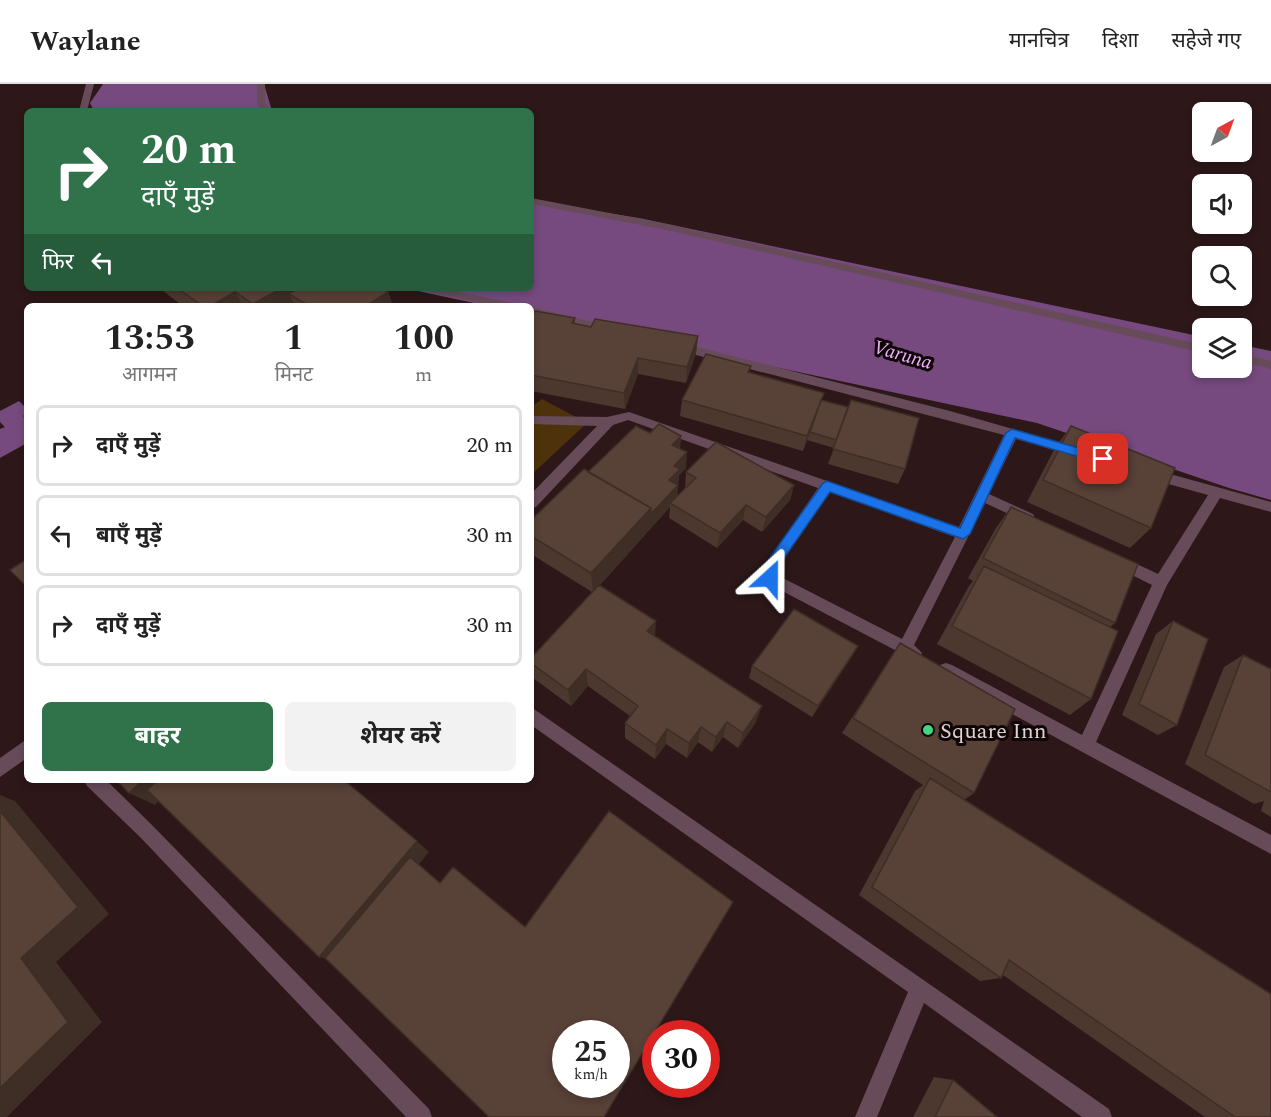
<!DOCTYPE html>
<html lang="hi">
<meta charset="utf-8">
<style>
:root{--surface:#fff;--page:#f2f2f2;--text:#222;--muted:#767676;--line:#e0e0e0;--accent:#30734b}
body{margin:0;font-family:Spectral,"Noto Sans Devanagari",serif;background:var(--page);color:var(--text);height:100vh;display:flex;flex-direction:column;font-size:22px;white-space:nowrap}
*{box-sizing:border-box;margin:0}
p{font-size:20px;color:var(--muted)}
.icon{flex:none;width:33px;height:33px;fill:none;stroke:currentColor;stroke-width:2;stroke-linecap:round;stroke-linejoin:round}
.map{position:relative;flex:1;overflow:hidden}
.side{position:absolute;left:24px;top:219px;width:510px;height:480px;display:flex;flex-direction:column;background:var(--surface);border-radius:9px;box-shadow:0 3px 9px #0003}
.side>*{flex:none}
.guide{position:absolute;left:24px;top:24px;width:510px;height:183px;border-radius:9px;box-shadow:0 3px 9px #0003;background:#30734b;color:#fff;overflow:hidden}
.needle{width:39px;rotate:41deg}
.tools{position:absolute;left:1192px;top:18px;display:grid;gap:12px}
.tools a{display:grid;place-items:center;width:60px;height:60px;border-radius:9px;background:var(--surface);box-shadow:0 3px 9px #0003;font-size:30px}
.speed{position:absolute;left:552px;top:936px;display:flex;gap:12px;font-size:30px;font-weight:700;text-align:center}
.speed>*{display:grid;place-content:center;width:78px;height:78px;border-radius:50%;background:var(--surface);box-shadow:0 3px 9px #0003;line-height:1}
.speed small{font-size:15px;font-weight:400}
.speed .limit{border:9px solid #d22;background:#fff;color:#111}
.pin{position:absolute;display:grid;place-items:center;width:51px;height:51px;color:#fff;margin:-26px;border-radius:12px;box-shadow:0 3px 9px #0006}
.me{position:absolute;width:66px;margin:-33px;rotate:24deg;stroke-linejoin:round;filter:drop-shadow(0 0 4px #0008)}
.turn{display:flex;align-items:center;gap:21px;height:126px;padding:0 18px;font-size:27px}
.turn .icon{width:78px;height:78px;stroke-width:2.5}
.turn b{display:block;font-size:42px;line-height:51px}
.then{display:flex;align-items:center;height:57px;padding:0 18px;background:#0003;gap:12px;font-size:22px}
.eta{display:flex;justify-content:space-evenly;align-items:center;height:102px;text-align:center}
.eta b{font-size:36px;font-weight:700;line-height:42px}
.cta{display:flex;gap:12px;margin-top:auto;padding:12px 18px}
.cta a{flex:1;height:69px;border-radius:9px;background:var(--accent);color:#fff;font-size:24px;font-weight:700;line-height:69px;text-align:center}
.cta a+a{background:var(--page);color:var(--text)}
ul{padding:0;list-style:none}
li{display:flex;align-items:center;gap:18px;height:81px;margin:0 12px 9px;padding:0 6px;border:3px solid var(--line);border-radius:9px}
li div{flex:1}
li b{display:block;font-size:22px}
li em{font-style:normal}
header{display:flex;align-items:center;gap:36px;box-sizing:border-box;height:84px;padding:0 30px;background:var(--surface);border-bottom:2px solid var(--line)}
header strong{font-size:28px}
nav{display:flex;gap:33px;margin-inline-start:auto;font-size:21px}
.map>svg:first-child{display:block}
</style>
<header>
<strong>Waylane</strong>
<nav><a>मानचित्र</a><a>दिशा</a><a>सहेजे गए</a></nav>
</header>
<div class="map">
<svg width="1271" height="1033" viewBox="0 0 1271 1033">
<rect width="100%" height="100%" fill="#2d1718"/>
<path fill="#4e320b" d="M542,315L587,339L531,391V323Z"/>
<path fill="#764a7e" d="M103,0H264L272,27H94L90,19Z
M531,117L639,134L1203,253V284H1242V261L1271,267V416L1229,404L1037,339L531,231V222H488L404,204H531Z
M19,317L27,325V329L23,332L27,335V359L0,374V345L5,343L0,338V327Z"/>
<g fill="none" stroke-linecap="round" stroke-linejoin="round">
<path fill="#684b59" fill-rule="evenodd" d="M86,0H94L87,27H79Z
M257,0H265V19L271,27H263L257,19Z
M531,114L667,140L1203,261V269L667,146L531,120Z
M420,204H441L511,219L517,222H495L425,207Z
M531,223L614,243L616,246L610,250L531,229Z
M677,258L950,327L1079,364L1080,367L1074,372L1016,355L989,410L1033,430L1035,434L1028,439L985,419L914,561L922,569L920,574L914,576L765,498L762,486L764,482L818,404L628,336L613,341L536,423L531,424V410L597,342L531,340V332L607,333L629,328L959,443L1004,351L673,265V259ZM830,408L955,453L902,555L777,491L776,487Z
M1242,270L1271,277V285L1242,278Z
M1152,385L1271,418V428L1220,414L1167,501L1096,658L1271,751V770L940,591L938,586L940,581L946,579L952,581L1082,651L1152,501L1112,481L1110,477L1112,473H1122L1158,490L1208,411L1147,394L1145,390Z
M531,623L1109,1025L1112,1033H1082L924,919L877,1033H855L908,908L531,641Z
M27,655V674L0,693V674Z
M84,696H106L152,741L429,1025L432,1033H406L140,753L87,702Z"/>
</g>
<path fill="#4c382f" d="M159,204H381L388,208L393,222H183Z
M531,234H575V240L591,243L698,252L696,269L686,299L638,290L625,325L531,307Z
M750,289L821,316L905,385L898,400L828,380L834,364L807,356L808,354L803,367L680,332L682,316Z
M1071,342L1151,444L1130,464L1027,418L1055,364Z
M650,349L681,352L680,365L686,384L679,391L677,413L686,404H685L686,388L794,401L790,416L762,448L743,436L717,464L669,434L670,423L600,501L655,552L756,638L738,664L723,653L712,668L698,658L687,674L666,660L655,675L625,654V639L630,632L588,602L571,622L533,594L531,588V574L592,508L531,470V436Z
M1011,423L1115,539L1110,543L1091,615L1070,631L937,560L969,502L973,497L968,494L996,444Z
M1173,537L1177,641L1158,651L1122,631L1156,550Z
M900,559L974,709L964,716L1271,1033H1205L1003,891L1001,894L980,897L859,811L915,707L923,701L842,649Z
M1243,571L1271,585V733L1261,727L1264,717L1254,720L1185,680L1224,583Z
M851,574L812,633L749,594L752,582Z
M934,993L953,996L997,1033H913Z"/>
<path fill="#3e2e26" d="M282,204H309L289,210L295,222H254L253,220Z
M235,208L243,222H210Z
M388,208L393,222H366Z
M698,252L696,269L686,299L687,283Z
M638,274V290L625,325L624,309Z
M824,309L819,325L803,367L807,352Z
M681,352L679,367L672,361Z
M687,368L686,384L679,391L678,400L668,411L669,396L674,382Z
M678,401L677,416L670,419V423L593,508L591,489L651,424Z
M794,401L790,416L762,448L766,433Z
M746,421L743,436L717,464L720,449Z
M656,537L655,555L647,547Z
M858,562L851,574L812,633L818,622Z
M586,585L588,602L571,622L568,606Z
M762,622L756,638L738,664L743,649Z
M727,638L723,653L712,668L716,653Z
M701,643L698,658L687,674L689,659Z
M667,645L666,660L655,675L656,661Z
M143,696H182L155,721L129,709Z
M0,711L15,717L109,830L56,878L102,938L7,1033H0Z
M417,757L429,768L419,780L447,805L337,877L319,873Z"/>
<path fill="#584137" stroke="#3e2e26" stroke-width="1.5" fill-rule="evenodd" d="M177,204H282L253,220L235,208L210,222H203Z
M298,204H381L388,208L366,222H309L289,210Z
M535,227L575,234L572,239L591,243L595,235L698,252L687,283L638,274L624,309L531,291V234Z
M706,270L751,282L748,288L824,309L807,352L682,316Z
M821,316L848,323L836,356L810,348Z
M851,316L919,334L905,385L833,365Z
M659,340L681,352L672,361L687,368L674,382L680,385L669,396L678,401L651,430V424L588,388L636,342L650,349Z
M1071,342L1175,384L1151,444L1043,396Z
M716,358L794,401L766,433L746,421L720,449L670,419L696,394L686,388Z
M584,385L651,424L591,489L531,452V436Z
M1011,423L1138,480L1115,539L983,474Z
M27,475V503L10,486Z
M984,482L1118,547L1091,615L952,542Z
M599,501L656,537L647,547L762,622L743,649L727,638L716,653L701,643L689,659L667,645L656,661L625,639L638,622L586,585L568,606L531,579V574Z
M794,525L858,562L818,622L752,582Z
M1173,537L1208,555L1177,641L1139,620Z
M900,559L1015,625L974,709L853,634Z
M1243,571L1271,585V708L1205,671Z
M930,694L1271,910V1033H1235L1009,876L1001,894L872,803Z
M116,696H143L129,709Z
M158,696H344L417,757L319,873L147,706Z
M0,727L78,823L21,874L68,938L0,1004Z
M609,727L733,818L604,1033H489L325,874L410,773L440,799L453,783L525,843ZM566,950H616V1000H566Z
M953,996L997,1033H935Z"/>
<path fill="#1a73e8" stroke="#114b97" stroke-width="1.5" d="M1012,345L1107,372L1109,375L1103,380L1015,354L970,450L963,455L830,408L775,487V498H765L762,486L764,482L823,399L827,397L960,444L1006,349Z"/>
<circle fill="#40d77d" stroke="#0e0606" stroke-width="2" cx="928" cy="646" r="6"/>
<g text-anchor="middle" stroke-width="6" stroke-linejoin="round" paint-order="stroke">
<g font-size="20" font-style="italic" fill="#f0aefb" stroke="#0e0606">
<text transform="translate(903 270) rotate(16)" y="7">Varuna</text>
</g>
<g font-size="22" fill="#e0d0d0" stroke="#0e0606" text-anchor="start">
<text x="940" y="654">Square Inn</text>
</g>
</g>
</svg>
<div class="tools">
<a><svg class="needle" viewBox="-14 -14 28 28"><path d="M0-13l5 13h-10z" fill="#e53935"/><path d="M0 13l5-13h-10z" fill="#767676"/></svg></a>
<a><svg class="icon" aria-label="sound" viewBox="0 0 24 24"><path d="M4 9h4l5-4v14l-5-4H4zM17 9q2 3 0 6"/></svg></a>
<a><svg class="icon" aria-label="search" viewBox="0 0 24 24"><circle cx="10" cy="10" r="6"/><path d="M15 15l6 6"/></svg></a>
<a><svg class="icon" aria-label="layers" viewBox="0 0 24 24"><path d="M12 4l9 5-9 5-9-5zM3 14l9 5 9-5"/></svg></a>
</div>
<div class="speed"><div>25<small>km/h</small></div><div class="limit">30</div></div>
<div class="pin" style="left:1103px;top:375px;background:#d93025"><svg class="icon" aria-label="arrive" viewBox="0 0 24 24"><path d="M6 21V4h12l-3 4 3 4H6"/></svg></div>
<svg class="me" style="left:770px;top:494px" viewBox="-20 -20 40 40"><path d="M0-17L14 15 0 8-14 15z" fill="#1a73e8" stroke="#fff" stroke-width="4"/></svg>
<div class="guide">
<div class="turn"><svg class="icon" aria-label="right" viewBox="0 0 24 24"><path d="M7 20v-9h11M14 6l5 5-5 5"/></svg><div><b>20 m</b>दाएँ मुड़ें</div></div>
<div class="then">फिर<svg class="icon" aria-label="left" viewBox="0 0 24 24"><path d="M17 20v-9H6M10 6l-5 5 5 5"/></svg></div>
</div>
<section class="side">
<div class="eta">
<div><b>13:53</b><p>आगमन</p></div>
<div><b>1</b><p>मिनट</p></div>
<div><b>100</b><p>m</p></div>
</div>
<ul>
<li><svg class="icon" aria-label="right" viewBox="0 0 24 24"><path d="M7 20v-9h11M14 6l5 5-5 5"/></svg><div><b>दाएँ मुड़ें</b></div><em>20 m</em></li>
<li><svg class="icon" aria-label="left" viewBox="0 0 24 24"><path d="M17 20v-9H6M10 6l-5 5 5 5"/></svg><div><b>बाएँ मुड़ें</b></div><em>30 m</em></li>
<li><svg class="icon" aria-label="right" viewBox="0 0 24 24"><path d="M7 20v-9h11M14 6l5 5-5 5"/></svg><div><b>दाएँ मुड़ें</b></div><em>30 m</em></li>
</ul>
<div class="cta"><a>बाहर</a><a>शेयर करें</a></div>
</section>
</div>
